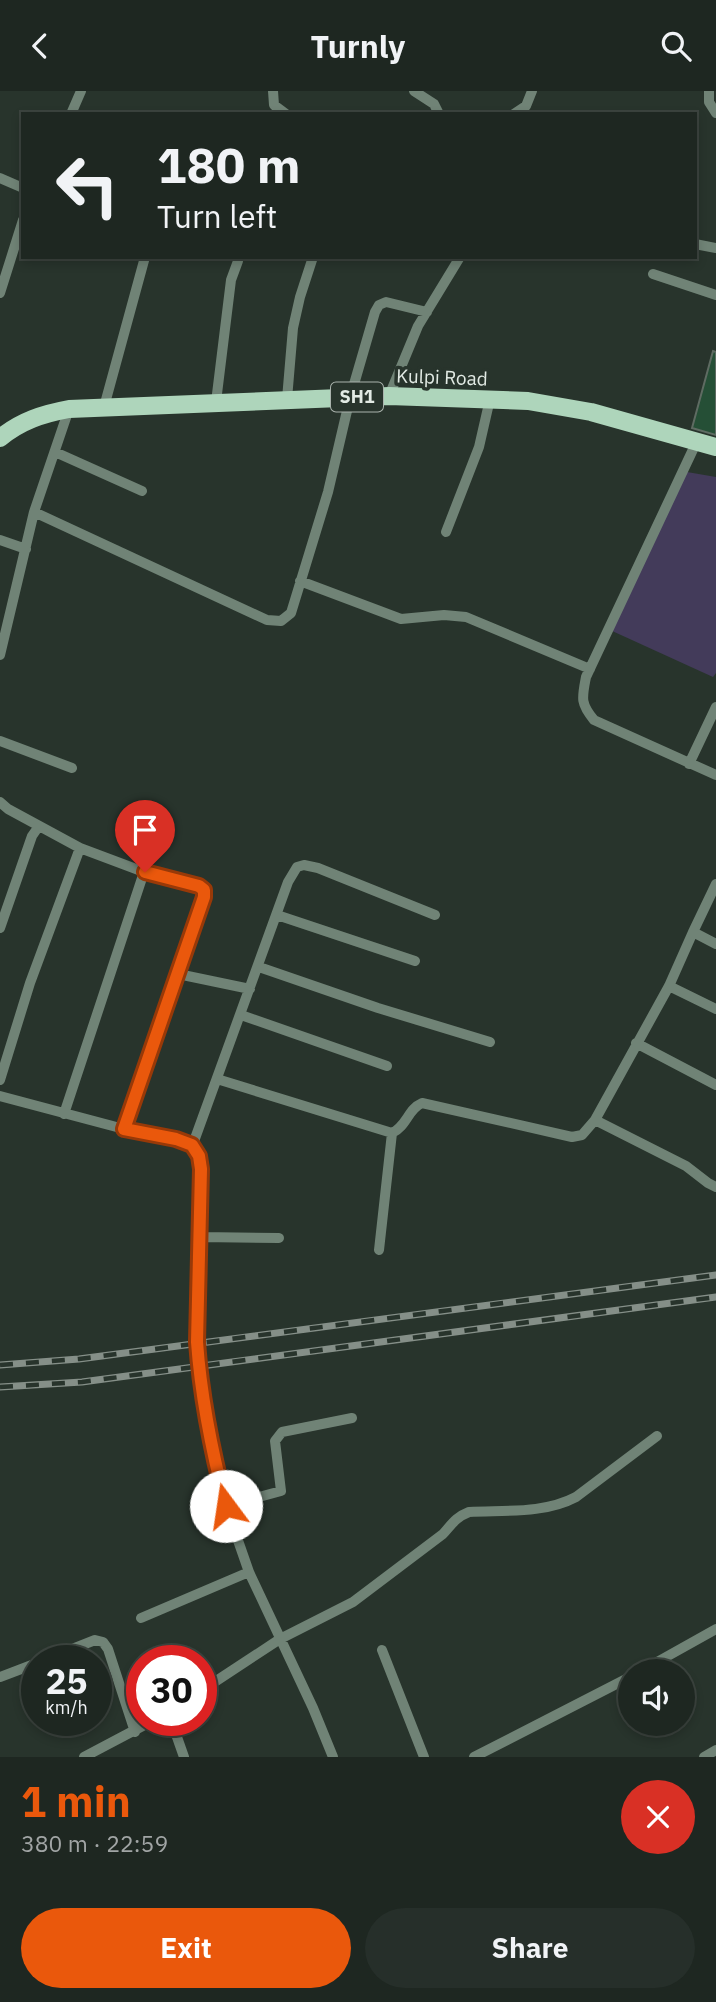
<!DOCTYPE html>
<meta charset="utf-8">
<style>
:root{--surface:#1e2721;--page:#262f2a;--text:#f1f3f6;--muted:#a1a5a5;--line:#3c443f;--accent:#ea580c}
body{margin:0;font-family:"IBM Plex Sans",sans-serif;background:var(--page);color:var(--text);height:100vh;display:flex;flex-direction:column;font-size:26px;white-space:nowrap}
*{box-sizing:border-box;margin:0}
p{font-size:23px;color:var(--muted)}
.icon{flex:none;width:38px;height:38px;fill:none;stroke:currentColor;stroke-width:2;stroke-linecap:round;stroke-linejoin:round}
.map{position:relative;height:1666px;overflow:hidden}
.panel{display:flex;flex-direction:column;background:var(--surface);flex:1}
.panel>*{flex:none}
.guide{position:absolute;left:21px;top:21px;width:676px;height:147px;border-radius:0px;box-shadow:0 4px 10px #0003,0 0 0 2px var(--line);background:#1e2721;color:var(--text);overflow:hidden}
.buttons{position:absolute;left:618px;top:1568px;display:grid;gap:14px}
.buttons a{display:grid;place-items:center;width:77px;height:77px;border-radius:50%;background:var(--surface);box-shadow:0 4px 10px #0003,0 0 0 2px var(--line);font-size:35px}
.speed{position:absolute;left:21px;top:1554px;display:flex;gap:14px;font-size:35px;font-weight:700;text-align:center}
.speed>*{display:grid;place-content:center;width:91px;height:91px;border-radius:50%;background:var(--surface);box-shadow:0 4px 10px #0003,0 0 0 2px var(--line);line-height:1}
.speed small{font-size:18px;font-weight:400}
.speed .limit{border:10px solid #d22;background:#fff;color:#111}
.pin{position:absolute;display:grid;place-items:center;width:60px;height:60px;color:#fff;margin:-72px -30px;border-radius:50% 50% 50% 0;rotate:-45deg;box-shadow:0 0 7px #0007}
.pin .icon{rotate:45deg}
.me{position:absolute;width:77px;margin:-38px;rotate:346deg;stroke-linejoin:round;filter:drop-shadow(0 0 5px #0008)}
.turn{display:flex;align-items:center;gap:24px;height:147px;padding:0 21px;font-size:32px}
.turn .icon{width:91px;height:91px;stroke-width:2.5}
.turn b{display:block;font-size:49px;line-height:60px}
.round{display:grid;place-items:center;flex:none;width:74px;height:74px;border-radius:37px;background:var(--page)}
.overview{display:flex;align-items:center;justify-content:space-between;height:119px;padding:0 21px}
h1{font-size:42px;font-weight:800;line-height:52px;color:var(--accent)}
.button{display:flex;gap:14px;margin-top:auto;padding:14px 21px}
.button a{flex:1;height:80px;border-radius:42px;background:var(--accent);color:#fff;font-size:28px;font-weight:800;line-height:80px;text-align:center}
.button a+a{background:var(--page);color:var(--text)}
header{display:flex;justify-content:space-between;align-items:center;height:91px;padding:0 21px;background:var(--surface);font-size:32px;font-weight:800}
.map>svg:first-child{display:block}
</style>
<header><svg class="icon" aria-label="back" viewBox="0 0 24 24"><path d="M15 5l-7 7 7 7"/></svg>Turnly<svg class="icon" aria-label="search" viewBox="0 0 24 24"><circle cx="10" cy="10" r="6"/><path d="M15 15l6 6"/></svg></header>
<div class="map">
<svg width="716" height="1666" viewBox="0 0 716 1666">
<rect width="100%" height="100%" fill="#28342c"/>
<path fill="#433b5a" d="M687,381L716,386V582L713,586L610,539Z"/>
<path fill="#254f36" stroke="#5e6b62" stroke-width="2" d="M713,260L716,261V344L692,337Z"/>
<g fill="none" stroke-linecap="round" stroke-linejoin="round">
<path stroke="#708376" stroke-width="10" d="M273,0L274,14L286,23
M414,0L434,13L439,23
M709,0V11L716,22
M71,23L81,0
M514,23L526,15L532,0
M0,87L23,97
M695,153L716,157
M653,183L716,204
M0,202L23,129
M389,305L418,235L460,166
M287,308L293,237L300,206L313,166
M216,311L231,189L238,170
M104,316L145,166
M697,350L586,586C582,607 580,612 594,629L716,684
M55,361L142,400
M34,421L267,529L281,530L291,522L328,401L350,307L375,221L379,214L386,211L427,221
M446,441L479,356L490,308
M0,449L26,458
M300,490L401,528L444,524L466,526L590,578
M0,564L34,421L69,318
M0,650L72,677
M689,673L716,616
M0,711L8,718L80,757L144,781L199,795L204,799V806L124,1038
M716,793L693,841L716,853
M277,824L415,870
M0,837L32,745L39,735
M259,876L378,917L490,951
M178,883L250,898
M669,895L716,918
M241,924L387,975
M636,952L716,994
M217,988L392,1042C407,1035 408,1018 422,1012L572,1046L582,1044L595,1029L669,895L693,841
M0,989L30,892L80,757
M0,1005L124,1038L176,1048L193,1053L199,1065L201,1078L197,1251L212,1357L226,1415L249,1481L313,1617L333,1666
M64,1023L144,781
M595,1029L686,1075L708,1092L716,1096
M193,1053L288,791L297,776L304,774L318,777L435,824
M200,1146L279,1147
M379,1159L392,1042
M226,1415L281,1400L275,1350L282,1341L352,1327
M141,1527L249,1481
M382,1559L424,1666
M42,1570L95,1549L103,1551L108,1558L135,1641
M641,1580L716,1538
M0,1586L37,1572
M201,1600L280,1548L353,1511L443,1443C452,1433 456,1426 469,1421C504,1419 544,1423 576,1406L657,1345
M171,1629L184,1666
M84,1666L154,1629
M474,1666L630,1586
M704,1666L716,1659"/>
<path stroke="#aed5bb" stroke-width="18" d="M0,347C21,330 42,323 69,318L389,305L528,310L591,321L716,356"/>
<g stroke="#858f88" stroke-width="7">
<path id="rail" d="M0,1274L79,1268L716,1184
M0,1296L82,1291L716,1206"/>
</g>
<use href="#rail" stroke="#28342c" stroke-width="4.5" stroke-dasharray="13" stroke-linecap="butt"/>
</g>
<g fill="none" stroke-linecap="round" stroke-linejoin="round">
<g stroke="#983908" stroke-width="18">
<path id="route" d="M145,781L199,795L204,799V806L124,1038L176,1048L192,1054L199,1065L201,1078L197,1251C201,1307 212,1361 226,1415"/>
</g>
<use href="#route" stroke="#ea580c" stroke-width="12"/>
</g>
<g text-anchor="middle" stroke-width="7" stroke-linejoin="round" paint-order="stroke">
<rect fill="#28342c" stroke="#aab3ad" stroke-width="2" x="331" y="291.5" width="52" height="29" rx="5"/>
<g font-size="18" font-weight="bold" fill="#e2eae4">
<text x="357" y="312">SH1</text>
</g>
<g font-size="19" fill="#e2eae4" stroke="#28342c">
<text transform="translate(442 286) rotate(2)" y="7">Kulpi Road</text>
</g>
</g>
</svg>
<div class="buttons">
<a><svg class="icon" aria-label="sound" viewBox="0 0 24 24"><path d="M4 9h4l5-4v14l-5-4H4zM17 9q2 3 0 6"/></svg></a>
</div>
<div class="speed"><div>25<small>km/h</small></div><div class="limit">30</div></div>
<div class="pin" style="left:145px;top:781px;background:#d93025"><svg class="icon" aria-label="arrive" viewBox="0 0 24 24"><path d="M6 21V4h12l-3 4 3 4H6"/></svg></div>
<svg class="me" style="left:226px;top:1415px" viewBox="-20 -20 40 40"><circle r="19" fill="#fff"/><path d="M0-13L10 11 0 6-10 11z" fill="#ea580c"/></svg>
<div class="guide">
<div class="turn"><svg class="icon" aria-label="left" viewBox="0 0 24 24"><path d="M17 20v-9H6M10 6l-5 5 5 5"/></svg><div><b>180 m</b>Turn left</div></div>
</div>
</div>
<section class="panel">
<div class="overview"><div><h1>1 min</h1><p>380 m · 22:59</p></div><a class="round" style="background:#d93025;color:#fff"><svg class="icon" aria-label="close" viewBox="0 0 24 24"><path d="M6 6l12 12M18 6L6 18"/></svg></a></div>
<div class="button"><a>Exit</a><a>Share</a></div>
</section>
